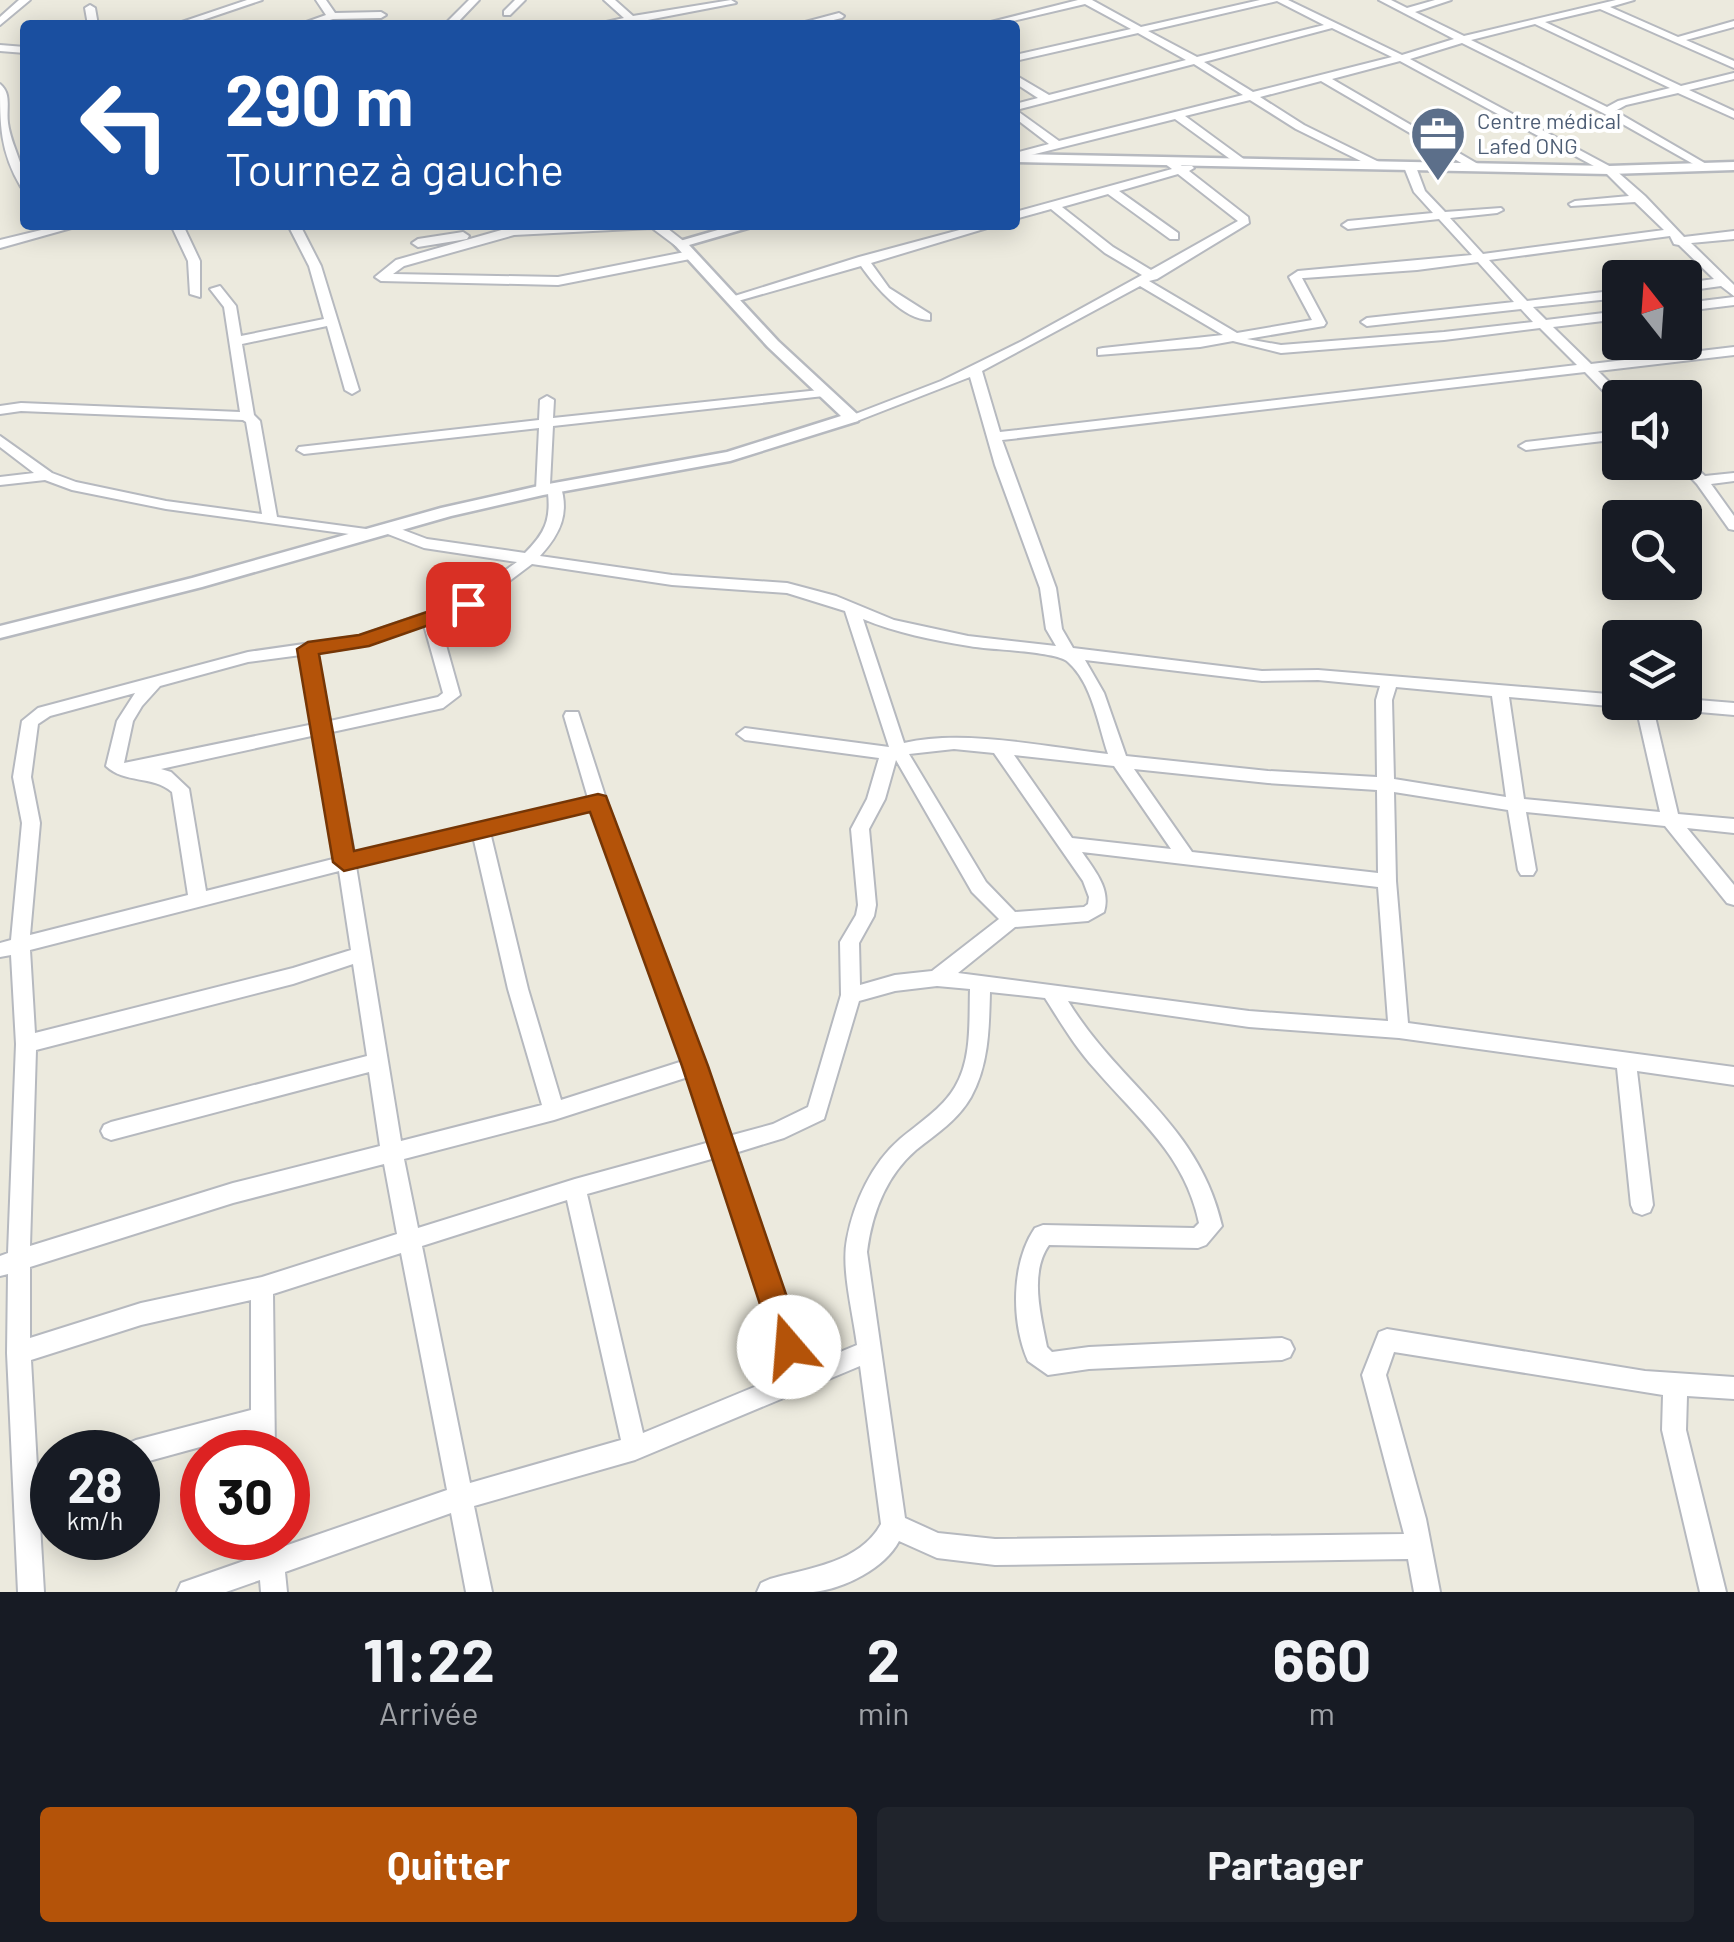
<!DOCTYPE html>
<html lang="fr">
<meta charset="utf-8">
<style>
:root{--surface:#171b24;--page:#20242c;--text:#f1f3f6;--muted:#9ea1a6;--accent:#b45309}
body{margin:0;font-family:Barlow,sans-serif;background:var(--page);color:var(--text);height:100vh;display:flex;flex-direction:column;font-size:38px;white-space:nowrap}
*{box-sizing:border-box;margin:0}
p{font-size:32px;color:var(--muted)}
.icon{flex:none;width:55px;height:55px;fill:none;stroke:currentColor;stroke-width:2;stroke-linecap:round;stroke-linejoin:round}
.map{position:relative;height:1592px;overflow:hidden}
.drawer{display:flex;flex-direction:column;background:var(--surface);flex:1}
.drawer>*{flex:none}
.guide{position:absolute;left:20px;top:20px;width:1000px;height:210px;border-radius:10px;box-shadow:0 5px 25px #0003;background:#1a4fa0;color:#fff;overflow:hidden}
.needle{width:65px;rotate:343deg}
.fabs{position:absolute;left:1602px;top:260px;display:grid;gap:20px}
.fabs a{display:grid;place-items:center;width:100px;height:100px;border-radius:10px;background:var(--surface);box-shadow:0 5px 25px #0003;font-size:50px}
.speed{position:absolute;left:30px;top:1430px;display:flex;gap:20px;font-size:50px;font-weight:700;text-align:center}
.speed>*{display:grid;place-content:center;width:130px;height:130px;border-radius:50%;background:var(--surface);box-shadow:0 5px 25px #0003;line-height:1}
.speed small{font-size:25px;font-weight:400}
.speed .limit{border:15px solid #d22;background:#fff;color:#111}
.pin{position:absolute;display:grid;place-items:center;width:85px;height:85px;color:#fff;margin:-42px;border-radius:20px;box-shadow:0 5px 15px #0006}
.me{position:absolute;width:110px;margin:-55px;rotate:342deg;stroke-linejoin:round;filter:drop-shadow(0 0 8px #0008)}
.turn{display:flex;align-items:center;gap:35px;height:210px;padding:0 40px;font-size:45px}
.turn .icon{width:130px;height:130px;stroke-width:2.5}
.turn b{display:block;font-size:70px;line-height:85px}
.eta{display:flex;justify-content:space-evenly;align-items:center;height:170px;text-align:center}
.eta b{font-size:60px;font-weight:700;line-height:70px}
.button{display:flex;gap:20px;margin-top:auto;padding:20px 40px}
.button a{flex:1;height:115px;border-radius:10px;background:var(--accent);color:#fff;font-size:40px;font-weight:700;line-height:115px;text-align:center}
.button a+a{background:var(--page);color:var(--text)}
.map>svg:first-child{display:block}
</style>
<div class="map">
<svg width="1734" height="1592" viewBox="0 0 1734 1592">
<rect width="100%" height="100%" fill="#eceade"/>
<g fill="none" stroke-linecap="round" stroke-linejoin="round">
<g stroke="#b6b9bf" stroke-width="4">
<path id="minor" d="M19,0H30L0,25V17Z
M247,0H262L188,25H173Z
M316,0H326L335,13L381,12L386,15L381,18L333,19L313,25H298L326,15Z
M469,0H479L458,22L464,25H448V21Z
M515,0H525L510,15H504V11Z
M604,0H615L633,16L731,0L736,3L632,23L593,25L624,18Z
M1078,0H1092L1141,27L1260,0H1288L1402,55L1454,39L1379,0H1391L1407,8L1435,0H1451L1415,12L1464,36L1616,0H1634L1610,7L1678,37L1734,21V27L1686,40L1734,61V68L1600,9L1545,22L1681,86L1734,73V79L1689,90L1734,111V118L1678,93L1626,105L1615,111L1708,165V169L1704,170L1603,113L1462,43L1410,59L1613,168L1645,196L1684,237L1734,231V239L1691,243L1734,285V296L1721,286L1685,291V283L1714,279L1679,245L1674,244L1670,236L1489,260L1527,301L1620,290V298L1533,307L1546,320L1620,311V319L1553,327L1591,364L1734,347V355L1598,371L1625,398H1620V404L1615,403L1585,372L1002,440L1056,588L1062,629L1073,648L1262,671L1318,670L1620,695V702H1627L1620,707L1509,697L1524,799L1660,812L1635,702H1685V699L1734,703V715L1653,708L1678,814L1734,819V833L1687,828L1734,885V905L1727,903L1665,826L1526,812L1536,870L1533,875H1521L1518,870L1508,810L1394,792L1396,881L1408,1023L1734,1067V1085L1637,1071L1653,1205L1650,1212L1642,1215L1634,1212L1631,1205L1617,1068L1399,1038L1249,1027L1068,1001C1119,1085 1199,1124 1222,1226L1206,1245L1198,1248L1049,1245C1029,1273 1041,1316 1047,1347L1052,1352L1089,1347L1282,1338L1290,1341L1294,1349L1290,1357L1282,1360L1089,1369L1048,1375L1028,1361C1011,1322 1011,1263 1035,1228L1043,1225L1194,1228L1199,1223C1185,1155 1138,1119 1095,1069C1075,1047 1061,1023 1045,998L990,992C989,1028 989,1064 971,1097C958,1120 936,1134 916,1150C886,1176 872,1213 867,1252L905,1518L938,1533L995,1539L1404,1534L1362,1375L1379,1332L1387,1329L1645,1371L1734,1377V1399L1687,1396L1686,1430L1726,1592H1700L1662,1430L1663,1395L1394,1352L1386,1375L1426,1519L1440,1592H1414L1408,1559L995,1565L937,1558L899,1541C885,1568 844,1589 813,1592C795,1592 776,1592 757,1592L761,1583L770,1579C808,1568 860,1563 881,1524L860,1366L635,1460L474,1506L492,1592H466L451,1513L285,1572L287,1592H261L260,1580L226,1592H177L181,1583L258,1556L257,1538H281L282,1547L447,1490L401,1253L273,1294L275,1452H251V1433L138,1464V1452H124L127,1444L136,1440L251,1410V1300L141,1325L31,1360L37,1467L52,1463V1487L38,1491L44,1592H18L7,1353L8,1274L0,1276V1256L8,1253L16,1044L11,955L0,957V943L11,940L22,823L13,777L22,721L38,708L248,652L360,636L463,600L517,562L424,548L380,531V525H390L427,539L525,553C544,534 551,521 548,493L543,494L536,490L539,428L304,454L297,450L299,447L539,420L540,400L547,396L554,400L553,418L829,389L831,392L824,396L553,426L550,484H560C570,514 560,534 540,556L672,575L787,583L836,596L894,620L968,636L1056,646L1046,629L1040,588L995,465L970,377L857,421L852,422L845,418L941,381L1022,341L1142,275L1105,253L1051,209L1015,219V212L1172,169L1164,163V159H1172L1182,166H1192L1194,168L1189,171L1248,217L1249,223L1157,279L1149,281L1237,333L1312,320L1289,277L1298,271L1472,255L1439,219L1348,229L1342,225L1348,221L1433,213L1414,192L1404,167L1410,164L1416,167L1425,191L1445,212L1501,208L1503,210L1497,213L1450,218L1483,254L1664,230L1635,202L1571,206L1569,204L1575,201L1629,196L1605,172L1400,61L1332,79L1483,167V171H1475L1321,81L1260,97L1304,125L1383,164V168H1375L1296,129L1250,100L1185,116L1245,160V164H1237L1175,119L1015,159V153L1049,144L1015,118V104L1038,98L1015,83V75L1049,95L1186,60L1138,33L1015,61V55L1131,29L1085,4L996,25H979ZM1277,1L1324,25L1197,57L1148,31ZM1535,24L1670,88L1618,101L1607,107L1471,40ZM1332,28L1392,57L1253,92L1204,62ZM1194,64L1243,95L1059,141L1016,110ZM1178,174L1238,221L1151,270L1113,247L1062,207L1108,194L1170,239H1178V233L1119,191ZM1478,262L1514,302L1367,318L1361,322L1367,326L1521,309L1533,322L1444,332L1281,345L1247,339L1324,326L1326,323L1302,278H1304L1417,270ZM1140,286L1223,335L1103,348L1098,349V355L1200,347L1233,341L1281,353L1444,340L1540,328L1577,365L1000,432L982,371ZM532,564L672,585L787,593L845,611L889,747L745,728L737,734L745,740L879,758L867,799L851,829L858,905L856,915L840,942L841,995L808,1107L773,1124L729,1136L607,802L578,712H566L564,716L588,798L354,853L332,732L443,708L460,695L439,620L473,608ZM863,619C896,633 933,640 969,646C989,650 1056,651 1068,662C1092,683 1098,724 1108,754C1045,747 965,729 904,743ZM424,625L443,693L438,697L330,721L317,653L362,646ZM301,655L314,724L124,763L133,721L142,706L160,686L248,662ZM1085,660L1262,681L1318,680L1380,686L1376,700L1377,777L1268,771L1126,756L1104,693ZM1396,687L1492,696L1506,797L1394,779L1392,700ZM135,693L117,721L106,766C125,784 152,775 172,792L188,895L30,935L40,823L31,777L38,724L50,716ZM316,735L337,858L206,891L189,789L171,772L161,769ZM954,749L994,753L1083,881L1089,897L1088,904L1084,907L1015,912L986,882L909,754ZM1014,755L1114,766L1171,849L1072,838ZM896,760L972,892L999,919L932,971L895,975L860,985L859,943L874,916L876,905L869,829L885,799ZM1134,769L1268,783L1377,790L1378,873L1192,852ZM592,810L683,1061L561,1100L528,989L490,832ZM473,836L508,989L542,1105L401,1141L356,866ZM1082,852L1378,887L1388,1021L1249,1011L958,973L1015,927L1088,921L1104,912C1111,889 1095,871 1082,852ZM339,871L351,950L293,968L35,1033L30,950ZM353,964L367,1056L111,1122L104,1125L101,1131L104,1137L111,1140L369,1072L380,1146L233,1183L30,1246L36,1050L293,984ZM937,986L970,989C969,1021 972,1059 955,1087C942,1109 919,1123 900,1139C872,1163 854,1202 847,1239C841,1269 853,1313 857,1345L806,1366L735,1153L784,1138L824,1119L859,1001L895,991ZM688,1077L710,1142L575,1179L418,1228L404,1159L554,1120ZM715,1158L786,1374L643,1433L587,1194ZM384,1164L397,1234L262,1277L141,1303L30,1338V1267L233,1203ZM567,1200L621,1440L470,1483L422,1246Z
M90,5L95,8L98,25H88L85,8Z
M839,13L844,16L842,18L812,25H794Z
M0,45L25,47V53L0,51Z
M0,84C12,94 6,108 8,123C11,146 25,165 25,188L21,187C0,151 0,125 0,84Z
M62,225H82L0,248V240Z
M171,225H183L200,261V297L190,294L188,261Z
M288,225H300L321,266L359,390L352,394L345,390L327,326L242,344L254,415L260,421L277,517L366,529L373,534L371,537L166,509L72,490L45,480L0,485V477L34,473L0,447V436L52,473L76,482L166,501L262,514L246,422L243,420L21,411L0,414V406L21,403L240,412L224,307L210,289L220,286L236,306L241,336L324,319L309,266Z
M578,225H663L686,243L676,246L652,228L514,235L404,266L393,274L558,277L690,251L696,255L690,259L558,285L381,281L375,277L396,260L505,229Z
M978,225H997L871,263L889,288L930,314V320C903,320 875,286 861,266L731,303L725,299L859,257Z
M463,232L469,236L467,239L418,247L412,243L418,239Z
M1734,297V305L1685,311V303Z
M1620,431V439L1526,450L1519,446L1526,442Z
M1685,458L1705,476L1734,473V481L1711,484L1734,516V530L1729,529L1697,484L1676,462H1685Z"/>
</g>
<g stroke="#b6b9bf" stroke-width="5">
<path id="tertiary" d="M1015,154L1609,166L1734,162V170L1609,174L1015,162Z
M735,225H758L689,245L778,341L858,415V421L730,461L543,495L451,516L202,587L0,638V626L192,578L441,508L543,485L727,452L841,416L768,347L673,243Z"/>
</g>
<use href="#minor" fill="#fff" fill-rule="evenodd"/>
<use href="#tertiary" fill="#fff" fill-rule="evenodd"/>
</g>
<path fill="#b45309" stroke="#753606" stroke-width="2.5" d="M468,598L478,604L475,609L369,646L319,654L354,851L598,794L606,796L708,1066L804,1347L800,1357L789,1361L778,1357L774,1347L682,1066L590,812L344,871L333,862L297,649L308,642L359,635Z"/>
<defs>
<g id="office-pin" transform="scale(2.875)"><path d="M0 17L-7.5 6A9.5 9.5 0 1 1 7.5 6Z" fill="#5c6f8a" stroke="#fff"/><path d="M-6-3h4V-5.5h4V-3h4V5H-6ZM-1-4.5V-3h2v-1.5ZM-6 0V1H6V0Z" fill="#fff"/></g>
</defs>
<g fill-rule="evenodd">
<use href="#office-pin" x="1438" y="134"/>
</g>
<g text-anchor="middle" stroke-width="8" stroke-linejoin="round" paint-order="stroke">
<g font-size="22" fill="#4e5e75" stroke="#fff" text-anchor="start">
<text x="1477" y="129">Centre médical<tspan x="1477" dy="25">Lafed ONG</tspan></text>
</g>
</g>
</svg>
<div class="fabs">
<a><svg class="needle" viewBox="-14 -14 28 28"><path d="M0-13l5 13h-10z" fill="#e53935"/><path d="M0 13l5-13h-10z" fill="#9ea1a6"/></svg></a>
<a><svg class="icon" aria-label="sound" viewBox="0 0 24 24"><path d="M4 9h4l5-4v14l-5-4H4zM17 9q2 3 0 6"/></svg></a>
<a><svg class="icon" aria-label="search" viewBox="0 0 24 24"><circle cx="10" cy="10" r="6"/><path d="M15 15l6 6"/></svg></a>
<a><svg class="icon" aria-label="layers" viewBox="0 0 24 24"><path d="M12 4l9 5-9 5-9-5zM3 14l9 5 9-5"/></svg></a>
</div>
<div class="speed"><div>28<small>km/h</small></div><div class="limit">30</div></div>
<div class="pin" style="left:468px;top:604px;background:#d93025"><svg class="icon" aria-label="arrive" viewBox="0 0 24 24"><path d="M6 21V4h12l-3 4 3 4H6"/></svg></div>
<svg class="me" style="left:789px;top:1347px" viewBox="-20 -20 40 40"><circle r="19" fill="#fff"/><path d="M0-13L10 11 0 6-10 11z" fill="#b45309"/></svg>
<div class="guide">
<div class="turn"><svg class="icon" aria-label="left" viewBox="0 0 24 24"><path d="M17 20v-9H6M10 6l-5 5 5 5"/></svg><div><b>290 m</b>Tournez à gauche</div></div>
</div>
</div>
<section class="drawer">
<div class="eta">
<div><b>11:22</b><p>Arrivée</p></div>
<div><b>2</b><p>min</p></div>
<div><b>660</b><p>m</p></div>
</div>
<div class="button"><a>Quitter</a><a>Partager</a></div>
</section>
